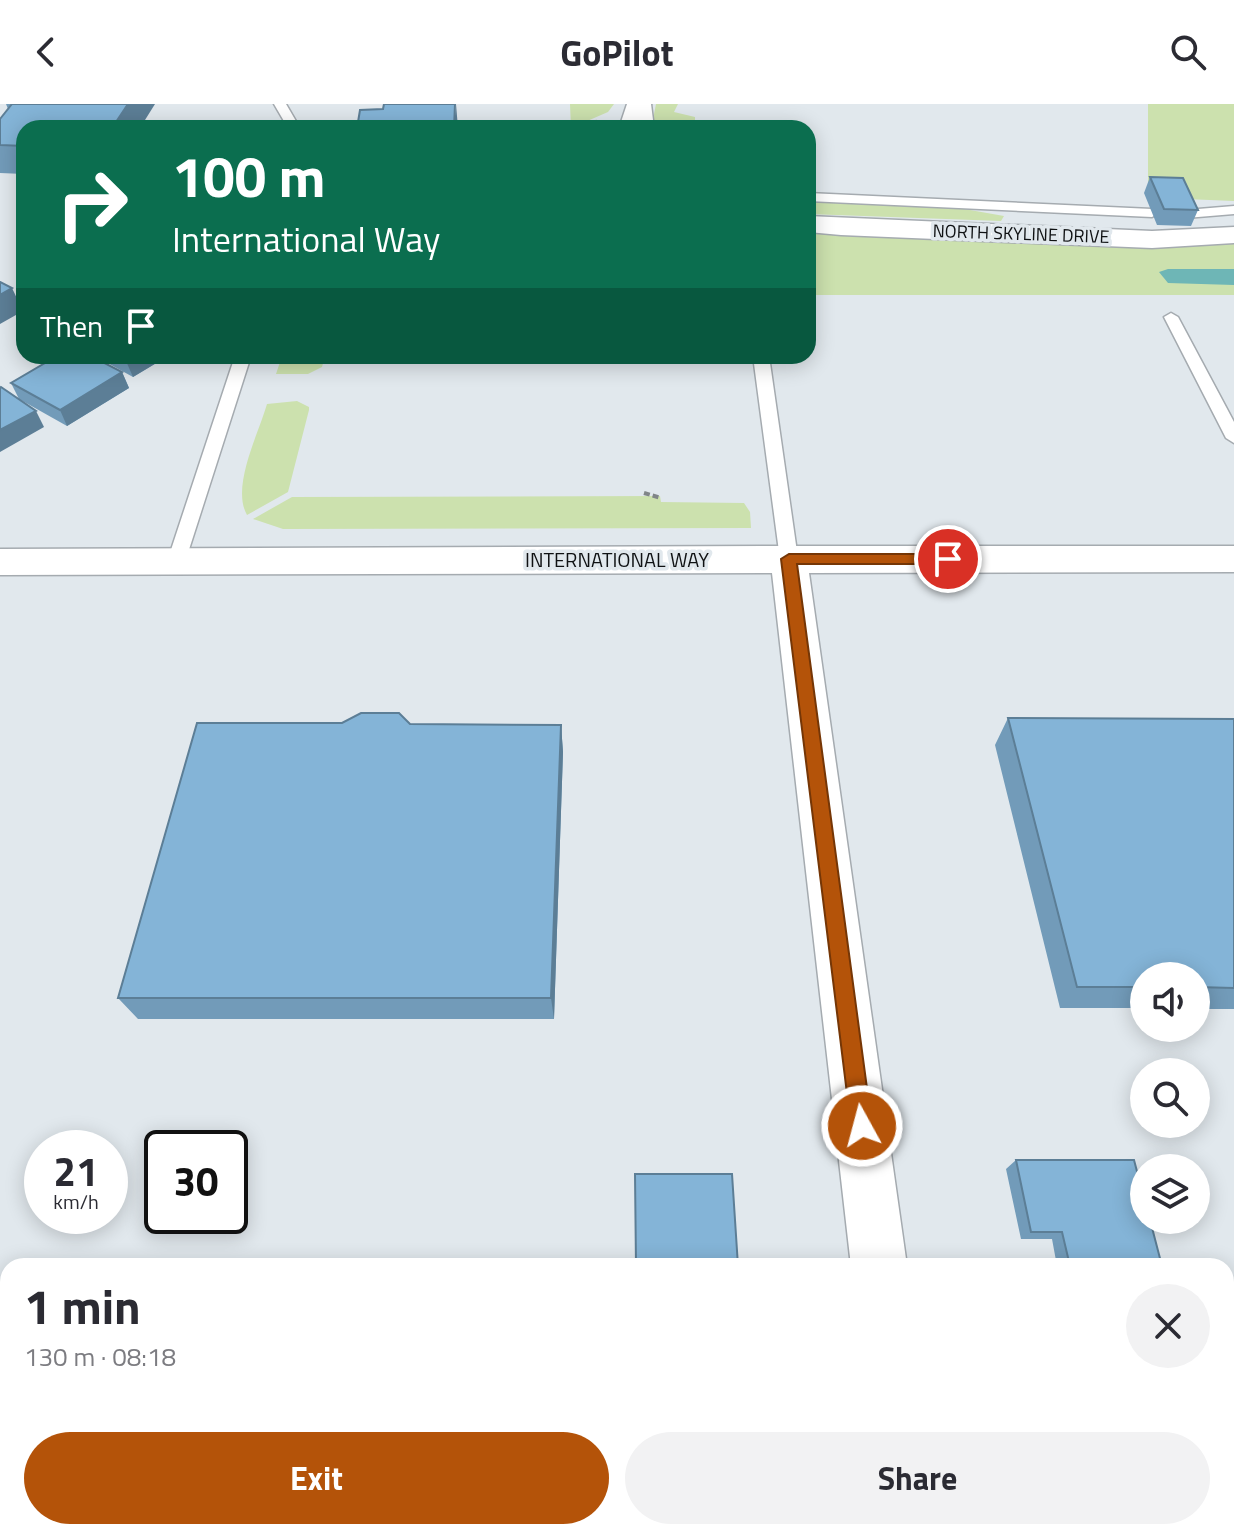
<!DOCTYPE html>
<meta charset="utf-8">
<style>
:root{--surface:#fff;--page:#f2f2f3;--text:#2b2b33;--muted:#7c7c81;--accent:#b45309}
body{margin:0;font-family:"Titillium Web",sans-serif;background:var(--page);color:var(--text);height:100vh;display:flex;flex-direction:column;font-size:30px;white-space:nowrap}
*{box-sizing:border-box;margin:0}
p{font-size:26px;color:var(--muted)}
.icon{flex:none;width:44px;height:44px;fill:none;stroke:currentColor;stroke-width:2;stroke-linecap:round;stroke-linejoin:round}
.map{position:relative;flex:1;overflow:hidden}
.drawer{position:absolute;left:0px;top:1154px;width:1234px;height:282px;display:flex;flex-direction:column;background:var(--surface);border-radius:24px 24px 0 0;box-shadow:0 4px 20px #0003}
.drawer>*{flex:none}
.hud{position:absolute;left:16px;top:16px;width:800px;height:244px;border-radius:24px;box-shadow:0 4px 20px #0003;background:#0b6e4f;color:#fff;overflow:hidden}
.tools{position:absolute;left:1130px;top:858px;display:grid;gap:16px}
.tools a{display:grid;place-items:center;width:80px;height:80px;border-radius:50%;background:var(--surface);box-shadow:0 4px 20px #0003;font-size:40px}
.speed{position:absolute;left:24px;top:1026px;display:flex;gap:16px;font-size:40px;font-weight:700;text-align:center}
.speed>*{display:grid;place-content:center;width:104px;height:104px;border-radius:50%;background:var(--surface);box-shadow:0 4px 20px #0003;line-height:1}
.speed small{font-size:20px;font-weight:400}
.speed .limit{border:4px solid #111;border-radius:12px;background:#fff;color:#111}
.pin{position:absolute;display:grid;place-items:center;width:68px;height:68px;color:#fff;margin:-34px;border:4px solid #fff;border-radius:50%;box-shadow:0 2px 8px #0007}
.me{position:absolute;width:88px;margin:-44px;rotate:353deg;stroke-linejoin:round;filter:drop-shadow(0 0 6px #0008)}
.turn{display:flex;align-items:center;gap:28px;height:168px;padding:0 24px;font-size:36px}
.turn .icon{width:104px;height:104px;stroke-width:2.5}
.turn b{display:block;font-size:56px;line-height:68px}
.then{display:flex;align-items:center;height:76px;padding:0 24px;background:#0003;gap:16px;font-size:30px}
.round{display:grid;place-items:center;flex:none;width:84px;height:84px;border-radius:42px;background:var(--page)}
.overview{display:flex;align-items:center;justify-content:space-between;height:136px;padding:0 24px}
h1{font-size:48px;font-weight:700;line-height:60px}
.cta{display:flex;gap:16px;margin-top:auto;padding:16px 24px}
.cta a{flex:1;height:92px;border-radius:48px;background:var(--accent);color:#fff;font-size:32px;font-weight:700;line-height:92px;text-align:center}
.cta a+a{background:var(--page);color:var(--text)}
header{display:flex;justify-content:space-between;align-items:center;height:104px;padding:0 24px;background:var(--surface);font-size:36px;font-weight:700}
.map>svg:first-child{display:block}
</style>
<header><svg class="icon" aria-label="back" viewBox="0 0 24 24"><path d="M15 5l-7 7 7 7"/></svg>GoPilot<svg class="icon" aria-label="search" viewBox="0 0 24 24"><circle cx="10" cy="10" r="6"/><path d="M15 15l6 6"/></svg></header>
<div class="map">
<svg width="1234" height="1435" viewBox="0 0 1234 1435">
<rect width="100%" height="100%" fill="#e1e8ed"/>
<path fill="#cce1ae" d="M570,0H614L608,8L571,24Z
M656,0H678L674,8L695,13V24H657L653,15Z
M1148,0H1234V97L1185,95L1148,80Z
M808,97L953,103L1004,112L1001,117L808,110Z
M808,126L1234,137V191H808Z
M282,252H325L322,263L308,270H276Z
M297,297L309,303V306L288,388L247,411C231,383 258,331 267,300Z
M660,392L661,398L744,399L750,408L751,424L283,425L253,415L292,393Z"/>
<path fill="#6eb6b6" d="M1168,165H1234V181L1168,179L1159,168Z"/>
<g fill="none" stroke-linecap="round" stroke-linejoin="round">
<g stroke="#a5abb0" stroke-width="3">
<path id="lane" d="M274,0H286L300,24H288Z
M639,0H651L654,24H642Z
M808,89L1152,105L1159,109L1152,113L808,97Z
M1234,102V110L1186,114L1179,110L1186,106Z
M1171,209L1178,213L1234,318V339L1226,334L1164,213Z
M235,252H251L185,458L182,462H170L167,458Z
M753,252H769L798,455L789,461L780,455Z"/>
</g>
<g stroke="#a5abb0" stroke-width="3">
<path id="street" d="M789,442H1234V468L809,469L907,1162H851L772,469L0,471V445Z
M881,1428H945L946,1435H882Z"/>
</g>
<g stroke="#a5abb0" stroke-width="3">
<path id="secondary" d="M627,0H651L643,24H619Z
M808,112L1152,127L1234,123V139L1152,144L841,131L808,128Z"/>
</g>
<path stroke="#808588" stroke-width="3" stroke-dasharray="5 2" stroke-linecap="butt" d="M584,24L597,17"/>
<path stroke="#808588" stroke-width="4" stroke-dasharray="6 3" stroke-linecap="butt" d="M644,389L661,394"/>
<use href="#lane" fill="#fff" fill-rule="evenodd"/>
<use href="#street" fill="#fff" fill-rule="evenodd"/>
<use href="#secondary" fill="#fff" fill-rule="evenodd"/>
</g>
<path fill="#729bb9" d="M6,0H155L24,24V70L0,69V15L8,5Z
M1150,73L1198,106L1191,122L1157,121L1144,89Z
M95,252H168L133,273Z
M122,268L129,284L67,322L19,295L11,279Z
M1008,614L1234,615V905H1196V872H1144V904H1060L995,641Z
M410,620L561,621L563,648L554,915H138L118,894Z
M1016,1056L1162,1162H1057L1052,1135H1021L1006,1065Z"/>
<path fill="#5c7e96" d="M128,0H155L140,24H112Z
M456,0L458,24H454Z
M12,184L23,207L0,220V191Z
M134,252H168L133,273L126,257Z
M122,268L129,284L67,322L60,306Z
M36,307L44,323L0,348V326Z
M561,621L563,648L554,915L551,894Z"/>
<path fill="#84b4d7" stroke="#5c7e96" stroke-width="2" d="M12,0H128L112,24H24V42L0,41V15Z
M384,0H455L454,24H357L360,6L383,5Z
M1150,73L1183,74L1198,106L1164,105Z
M0,178L12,184L0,191Z
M57,252H91L122,268L60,306L11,279Z
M117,252H134L126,257Z
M1,283L36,307L0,326V284Z
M361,609H399L410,620L561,621L551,894H118L197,619H342Z
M1008,614L1234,615V884L1196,883V872H1144V883H1077Z
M1016,1056H1134L1144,1094V1116H1150L1162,1162H1070L1062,1128H1031Z
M635,1070H732L738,1162H636Z
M8,1307V1391H0V1335Z"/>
<path fill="#b45309" stroke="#753606" stroke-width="2" d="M789,450H948L956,455L948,460H797L872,1022L869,1030L862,1033L854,1030L851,1022L781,455Z"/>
<g text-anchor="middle" stroke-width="7" stroke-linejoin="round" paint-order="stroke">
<g font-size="18" fill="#0f1113" stroke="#e1e8ed">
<text transform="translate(1021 130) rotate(2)" y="6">NORTH SKYLINE DRIVE</text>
</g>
<g font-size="20" fill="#0f1113" stroke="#e1e8ed">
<text x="617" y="463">INTERNATIONAL WAY</text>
</g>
</g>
</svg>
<div class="tools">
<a><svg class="icon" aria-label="sound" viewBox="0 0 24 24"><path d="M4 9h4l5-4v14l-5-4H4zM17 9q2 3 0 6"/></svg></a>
<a><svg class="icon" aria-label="search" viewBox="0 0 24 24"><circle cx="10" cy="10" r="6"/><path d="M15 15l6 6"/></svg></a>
<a><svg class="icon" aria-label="layers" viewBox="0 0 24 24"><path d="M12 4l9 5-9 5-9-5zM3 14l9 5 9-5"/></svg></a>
</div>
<div class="speed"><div>21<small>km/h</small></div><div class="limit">30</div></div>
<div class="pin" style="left:948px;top:455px;background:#d93025"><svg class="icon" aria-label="arrive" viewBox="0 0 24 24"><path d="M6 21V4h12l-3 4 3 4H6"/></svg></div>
<svg class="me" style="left:862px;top:1022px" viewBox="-20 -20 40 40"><circle r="17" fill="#b45309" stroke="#fff" stroke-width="3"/><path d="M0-11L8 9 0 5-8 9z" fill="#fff"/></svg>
<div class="hud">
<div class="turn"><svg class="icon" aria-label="right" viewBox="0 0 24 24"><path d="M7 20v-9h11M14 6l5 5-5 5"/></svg><div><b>100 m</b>International Way</div></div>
<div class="then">Then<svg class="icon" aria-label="arrive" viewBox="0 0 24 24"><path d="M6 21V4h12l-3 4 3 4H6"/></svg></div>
</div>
<section class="drawer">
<div class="overview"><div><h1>1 min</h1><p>130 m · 08:18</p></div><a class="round"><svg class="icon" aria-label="close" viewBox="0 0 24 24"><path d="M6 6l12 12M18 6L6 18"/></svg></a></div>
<div class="cta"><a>Exit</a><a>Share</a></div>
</section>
</div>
